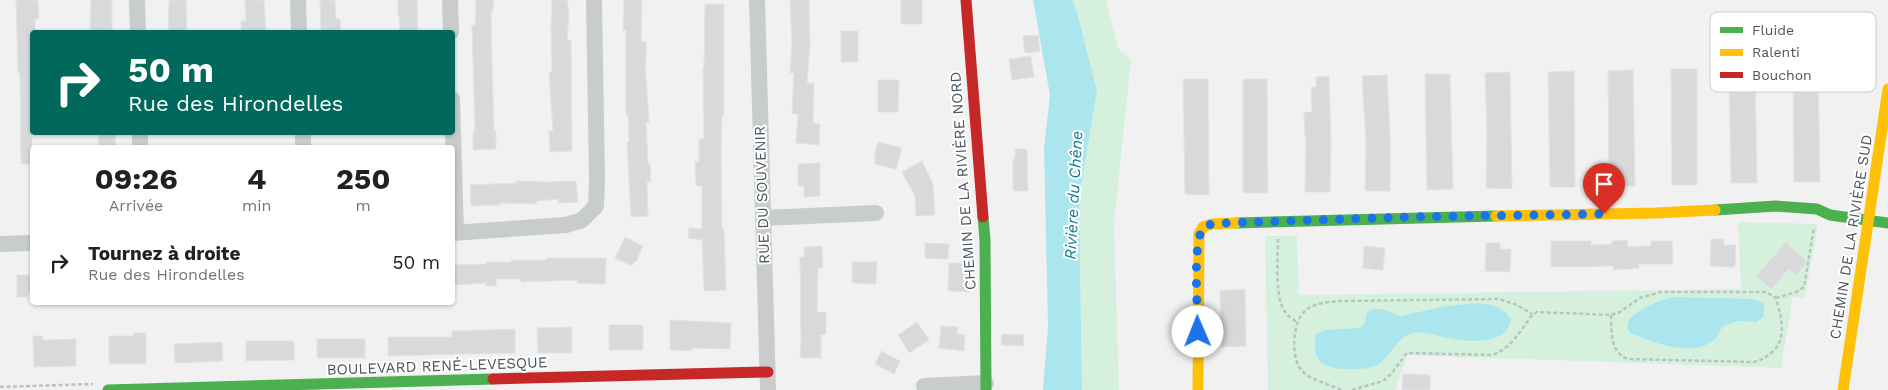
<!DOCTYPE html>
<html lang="fr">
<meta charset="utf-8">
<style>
:root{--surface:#fff;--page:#f2f2f2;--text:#202124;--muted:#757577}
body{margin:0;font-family:"Work Sans",sans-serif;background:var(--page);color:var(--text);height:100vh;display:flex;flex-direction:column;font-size:19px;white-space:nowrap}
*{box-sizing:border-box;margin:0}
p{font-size:16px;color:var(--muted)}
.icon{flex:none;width:28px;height:28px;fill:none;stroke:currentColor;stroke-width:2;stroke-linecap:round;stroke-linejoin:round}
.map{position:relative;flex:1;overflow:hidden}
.side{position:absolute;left:30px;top:145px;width:425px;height:160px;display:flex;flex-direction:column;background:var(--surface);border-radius:5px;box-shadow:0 1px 4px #0004}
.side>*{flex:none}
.hud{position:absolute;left:30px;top:30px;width:425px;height:105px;border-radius:5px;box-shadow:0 1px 4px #0004;background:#00695c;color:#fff;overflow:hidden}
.pin{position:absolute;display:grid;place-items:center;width:42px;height:42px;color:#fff;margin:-51px -21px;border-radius:50% 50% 50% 0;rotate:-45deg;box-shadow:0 0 5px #0007}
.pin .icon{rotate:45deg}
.me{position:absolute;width:55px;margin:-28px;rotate:359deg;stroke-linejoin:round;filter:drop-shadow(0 0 4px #0008)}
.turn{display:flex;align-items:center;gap:18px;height:105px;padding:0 15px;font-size:22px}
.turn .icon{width:65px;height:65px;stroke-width:2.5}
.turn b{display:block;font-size:35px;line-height:42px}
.eta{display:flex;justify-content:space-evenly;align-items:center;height:85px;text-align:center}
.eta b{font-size:30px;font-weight:700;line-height:35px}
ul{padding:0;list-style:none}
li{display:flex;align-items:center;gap:15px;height:65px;padding:0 15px}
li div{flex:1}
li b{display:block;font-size:19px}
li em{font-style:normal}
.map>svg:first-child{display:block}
</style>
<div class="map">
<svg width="1888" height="390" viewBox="0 0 1888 390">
<rect width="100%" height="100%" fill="#f2f1f1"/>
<path fill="#d6f0de" d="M1072,0H1106L1119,50L1131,59L1114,225L1119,390H1082L1079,198L1097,91L1077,12Z
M1738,222L1818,224L1805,298L1793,297L1781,368L1407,355L1395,390H1268L1265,236H1297L1299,295L1741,289Z"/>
<path fill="#abe5ee" d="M1033,0H1072L1077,12L1097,91L1079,198L1082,390H1043L1048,326L1044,148L1050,95Z
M1676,297L1753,299L1764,303V316L1757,322L1739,321L1723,326C1720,330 1718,336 1715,339C1693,359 1653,342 1630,333L1627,326L1629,319C1643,307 1657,300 1676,297Z
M1477,303C1492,305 1503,306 1511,319C1509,331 1503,335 1492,339C1474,343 1457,340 1439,336C1431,334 1421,331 1413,333C1396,336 1392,357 1377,365C1366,371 1332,371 1322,363C1314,357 1314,343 1316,334C1330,326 1346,331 1362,327L1365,321L1367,312L1374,309H1381L1400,316L1447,306Z"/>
<path fill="#d8d9da" stroke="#e3e3e4" d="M16,0H38L39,19H35V32H32V164H21L20,73H18Z
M91,0H112V32H90Z
M169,0H186L187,32H168Z
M245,0H264L266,32H241V21H246Z
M320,0H335L336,19H340L341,32H321Z
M398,0H417L418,32H399L400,17H398Z
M476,0H494L493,11H491L492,65L494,131H496V149L473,150V131H475L472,25H475Z
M552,0H567L569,12L567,40H571L572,151L550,152L549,131H553L549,72H552L551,27Z
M624,0H642L641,42H646V63H645L649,122H646L648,163H650L651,182H647L648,216L631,217L627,142H629L628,115H626V30H623Z
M790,0H809L810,45L807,83H814L813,123L820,124L819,145L796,143L798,114H792L794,73H790L792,46Z
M901,0H922V24H901Z
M705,4H724V115H722L721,152L722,229H724L726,290L704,291L702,240L688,238L689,228L702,229V186H696L695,162H699V139H704L703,67H704Z
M841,31H858V62H841Z
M1038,35L1040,51L1025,53L1023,36Z
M1031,56L1034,77L1012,80L1009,59Z
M1793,67H1818L1820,182H1794Z
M1729,68H1755L1757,183H1731Z
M1671,69H1697V185H1672Z
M1633,70L1635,186H1609L1608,71Z
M1574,71L1575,187H1550L1548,72Z
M1510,72L1512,189L1486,188L1487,134L1485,73Z
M1425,74H1450L1453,189L1427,190Z
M1387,75L1390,135V191H1365L1366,142L1362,76Z
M1329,76L1331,144L1330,192H1305L1306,137H1305L1304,112H1312L1311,87H1316V77Z
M1183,79H1208L1209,195L1185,194Z
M1243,79H1267L1268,193H1243Z
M878,80H899L898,112H878Z
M98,132H115L116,148H99Z
M878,142L902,148L896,169L875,164V152Z
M1015,149H1027L1028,191H1013V159H1015Z
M922,161L933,184L935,215L916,216L915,196L902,172Z
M820,163V196L804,197V186H798V164Z
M517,181L548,182L576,181L578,202L558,203V199L537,201V204L500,203V205L471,206L470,185L517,183Z
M625,237L643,246L636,262L634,261L632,266L615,258Z
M1711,239H1724V245H1736L1735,267L1710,266Z
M1627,240L1628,247L1651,246V241H1672L1673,264H1639V268L1614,270L1613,266L1551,267V241H1591V245L1612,244V241Z
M1786,242L1807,262L1796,275L1789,269L1771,289L1756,276Z
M925,243L949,244L948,259L925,258Z
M1486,243H1500V249H1511L1510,272L1485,271Z
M822,246L823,268H818L817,312H826V334L821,335V358H800L801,344L800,257H804V247Z
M1364,246L1385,248L1383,270L1363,268Z
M546,258H606L605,284L577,283V280L521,282V279H496V286H486V283L455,285L454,265L486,264V262H511V260H546Z
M852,262H877L876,284L852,283Z
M949,263H963V273L969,274V292L948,291Z
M17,275H32V292H28V297H17Z
M1245,289L1246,346L1221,347L1220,291Z
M670,320L731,323L730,349L692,348V351L670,350Z
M917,322L929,340L909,353L898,335Z
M609,325H643V350H609Z
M941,326L958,327L957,334L965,335L964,351L939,348Z
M572,327V353H538L537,328Z
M515,329V353L388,356V337H452V331Z
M133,333H146V364H109V336H134Z
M1002,334L1024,335L1023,346L1001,345Z
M33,336H43V340L76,339V366L34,367Z
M317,339H365V358H317Z
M246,341H294V360L246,361Z
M222,342L223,361L175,363L174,344Z
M881,351L900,361L894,374L875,364Z
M1403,374L1430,375V390H1402Z"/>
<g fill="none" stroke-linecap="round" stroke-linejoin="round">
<path stroke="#b7c4bf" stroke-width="2.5" stroke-dasharray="4 2.5" stroke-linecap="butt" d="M1278,239C1278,258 1274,299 1286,313C1289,317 1294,320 1298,323
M1776,298L1796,292L1804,287L1814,227
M0,387L93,384
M1341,390C1330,384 1313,381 1303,372C1290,360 1292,322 1305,311C1315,302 1330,302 1342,301L1499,299L1517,305L1532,314
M1352,390L1383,381L1391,374L1407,353L1492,355C1511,349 1521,330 1532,315L1537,312L1611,315L1620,312L1640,298L1661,292H1766L1776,298C1781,317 1788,340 1771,353C1765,358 1760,361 1753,362L1628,359C1609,352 1612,332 1611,315"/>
<path stroke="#c9cccd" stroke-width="16" d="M137,0L138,32
M298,0L299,32
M450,0L451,32
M757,0L768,390
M452,99L456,233
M140,132V148
M303,132V148
M763,218L876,213
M452,233L566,225L582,220L596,206L597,179L594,0
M0,244L32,243
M924,386L986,383"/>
<path stroke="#4caf50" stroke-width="11" d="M1715,210L1776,206L1817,209L1830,215L1888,223
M983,217L985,240L986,390
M1236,223L1496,216
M108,390L493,379"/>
<path stroke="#ffc107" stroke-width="11" d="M1496,216L1656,213L1715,210
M1198,390L1199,234L1203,227L1212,224L1236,223
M1843,390L1888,89"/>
<path stroke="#c62828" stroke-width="11" d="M966,0L983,217
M493,379L768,372"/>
</g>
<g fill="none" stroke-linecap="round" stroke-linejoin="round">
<path stroke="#1a73e8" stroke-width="9" stroke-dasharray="0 16.2" d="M1198,332C1198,306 1192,248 1203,227L1212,224L1228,223L1410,217L1604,214"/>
</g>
<g text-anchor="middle" stroke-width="4" stroke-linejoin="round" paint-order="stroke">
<g font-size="15" fill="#48555e" stroke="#fff">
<text transform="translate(963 181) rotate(-94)" y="5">CHEMIN DE LA RIVIÈRE NORD</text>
<text transform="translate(762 195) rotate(-92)" y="5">RUE DU SOUVENIR</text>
<text transform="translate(1851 237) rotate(-81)" y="5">CHEMIN DE LA RIVIÈRE SUD</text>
<text transform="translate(437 366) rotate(-2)" y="5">BOULEVARD RENÉ-LEVESQUE</text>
</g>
<g font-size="16" font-style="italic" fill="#0d7c8f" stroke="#fff">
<text transform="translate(1073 195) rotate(-87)" y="6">Rivière du Chêne</text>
</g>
</g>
<rect x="1710" y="12" width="166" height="80" rx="8" fill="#fff" stroke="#c8cccf" stroke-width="1"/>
<rect x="1720" y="27" width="23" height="6" fill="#4caf50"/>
<rect x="1720" y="49" width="23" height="7" fill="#ffc107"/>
<rect x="1720" y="72" width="23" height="6" fill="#c62828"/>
<g font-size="14" fill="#48555e">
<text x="1752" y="35">Fluide</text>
<text x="1752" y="57">Ralenti</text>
<text x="1752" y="80">Bouchon</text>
</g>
</svg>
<div class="pin" style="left:1604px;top:214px;background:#d93025"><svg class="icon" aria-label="arrive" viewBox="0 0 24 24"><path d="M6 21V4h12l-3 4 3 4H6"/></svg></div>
<svg class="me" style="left:1198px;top:332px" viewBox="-20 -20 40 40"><circle r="19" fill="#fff"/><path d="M0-13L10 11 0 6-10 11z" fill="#1a73e8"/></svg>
<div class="hud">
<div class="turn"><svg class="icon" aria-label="right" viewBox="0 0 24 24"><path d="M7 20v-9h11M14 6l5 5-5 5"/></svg><div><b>50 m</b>Rue des Hirondelles</div></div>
</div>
<section class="side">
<div class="eta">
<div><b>09:26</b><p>Arrivée</p></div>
<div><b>4</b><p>min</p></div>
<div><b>250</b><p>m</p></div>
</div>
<ul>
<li><svg class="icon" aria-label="right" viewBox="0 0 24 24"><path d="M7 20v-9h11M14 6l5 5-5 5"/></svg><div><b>Tournez à droite</b><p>Rue des Hirondelles</p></div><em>50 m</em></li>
</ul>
</section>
</div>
